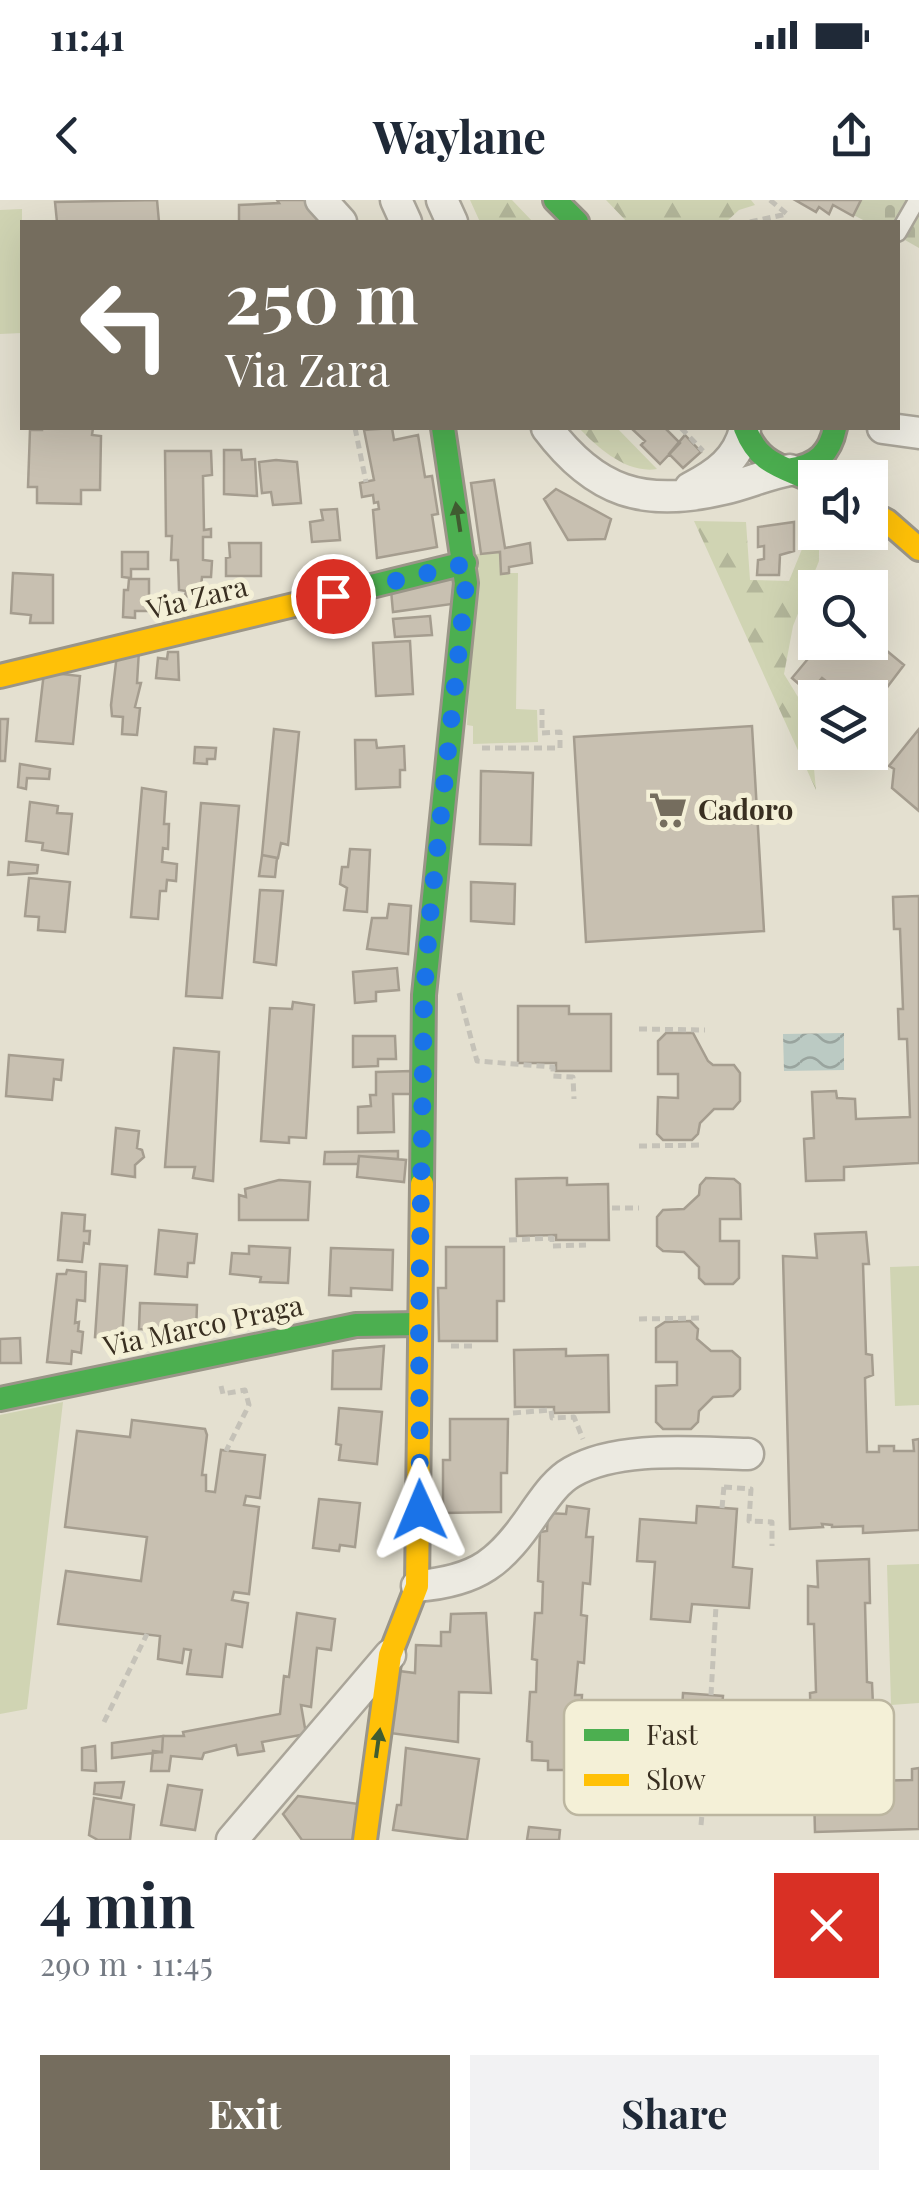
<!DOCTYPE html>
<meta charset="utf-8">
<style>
:root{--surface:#fff;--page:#f2f2f3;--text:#1f2937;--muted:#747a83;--accent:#756d5e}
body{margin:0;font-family:"Playfair Display",serif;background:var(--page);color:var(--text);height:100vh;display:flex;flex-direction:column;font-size:38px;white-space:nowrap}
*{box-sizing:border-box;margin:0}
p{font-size:32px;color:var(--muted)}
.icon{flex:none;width:55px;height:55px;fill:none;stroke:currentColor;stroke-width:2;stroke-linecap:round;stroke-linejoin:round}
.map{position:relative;height:1640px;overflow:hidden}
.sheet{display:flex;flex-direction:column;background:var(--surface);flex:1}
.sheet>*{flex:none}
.guide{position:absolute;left:20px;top:20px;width:880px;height:210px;border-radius:0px;box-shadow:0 10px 40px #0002;background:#756d5e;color:#fff;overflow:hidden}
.tools{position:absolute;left:798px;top:260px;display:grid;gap:20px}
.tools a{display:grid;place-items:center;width:90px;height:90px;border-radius:0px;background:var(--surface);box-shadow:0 10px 40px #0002;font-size:50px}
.pin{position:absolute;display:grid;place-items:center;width:85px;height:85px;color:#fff;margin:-42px;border:5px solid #fff;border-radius:50%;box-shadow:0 2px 10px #0007}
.me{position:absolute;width:110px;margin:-55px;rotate:359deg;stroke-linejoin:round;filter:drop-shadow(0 0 8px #0008)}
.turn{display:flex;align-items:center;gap:35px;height:210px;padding:0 40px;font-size:45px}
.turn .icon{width:130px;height:130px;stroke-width:2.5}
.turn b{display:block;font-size:70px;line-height:85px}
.round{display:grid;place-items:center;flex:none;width:105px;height:105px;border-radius:0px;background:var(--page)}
.summary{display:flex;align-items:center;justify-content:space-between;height:170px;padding:0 40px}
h1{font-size:60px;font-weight:700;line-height:75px}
.cta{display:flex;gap:20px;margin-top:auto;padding:20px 40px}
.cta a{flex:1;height:115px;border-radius:0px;background:var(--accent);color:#fff;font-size:40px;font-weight:700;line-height:115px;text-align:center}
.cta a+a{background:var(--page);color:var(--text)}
.status{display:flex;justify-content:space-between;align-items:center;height:70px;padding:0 50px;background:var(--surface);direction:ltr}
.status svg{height:28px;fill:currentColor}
header{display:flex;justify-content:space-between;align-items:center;height:130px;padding:0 40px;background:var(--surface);font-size:45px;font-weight:700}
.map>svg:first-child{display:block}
</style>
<div class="status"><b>11:41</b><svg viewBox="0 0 49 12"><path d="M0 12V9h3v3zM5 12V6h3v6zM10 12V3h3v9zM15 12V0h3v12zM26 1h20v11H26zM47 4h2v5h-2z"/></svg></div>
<header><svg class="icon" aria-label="back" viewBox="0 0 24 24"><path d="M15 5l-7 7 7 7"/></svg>Waylane<svg class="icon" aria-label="share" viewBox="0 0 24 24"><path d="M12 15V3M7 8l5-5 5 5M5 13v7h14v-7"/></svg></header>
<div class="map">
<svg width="919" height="1640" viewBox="0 0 919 1640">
<defs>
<pattern id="forest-firs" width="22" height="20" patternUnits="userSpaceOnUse" patternTransform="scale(2.5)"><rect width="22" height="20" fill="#d0d4b3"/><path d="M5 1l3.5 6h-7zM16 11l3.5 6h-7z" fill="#b3b69a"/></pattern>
<pattern id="cemetery-stones" width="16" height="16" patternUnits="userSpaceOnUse" patternTransform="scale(2.5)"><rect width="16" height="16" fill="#cbceb2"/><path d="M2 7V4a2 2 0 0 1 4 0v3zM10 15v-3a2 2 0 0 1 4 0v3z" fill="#afb199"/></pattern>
<pattern id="water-waves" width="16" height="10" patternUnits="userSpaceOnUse" patternTransform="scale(2.5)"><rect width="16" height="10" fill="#bbcac3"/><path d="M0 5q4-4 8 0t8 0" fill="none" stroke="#99a49e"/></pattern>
</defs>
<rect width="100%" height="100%" fill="#e4e0d0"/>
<path fill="#d0d4b3" d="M22,9V133L0,134V10Z
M500,352L502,373H518L516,509L537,510L538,542L473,544V526L467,525L476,354Z
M919,1066V1205L895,1206L890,1067Z
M63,1202L27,1509L0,1514V1215Z
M919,1364V1503L891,1505L887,1365Z"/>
<path fill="url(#forest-firs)" d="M470,0H512L533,22H480Z
M606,0H751L755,5L739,10L726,22H627Z
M579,228H617L657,269C627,274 598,248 579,228Z
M802,315L815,318V332L819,333V361L793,426L784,474L809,515L816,590L694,321L746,322L750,380L789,381L802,349Z"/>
<path fill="url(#cemetery-stones)" d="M795,0H919V48L898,36V22H867L834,5L829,14L819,8L816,12Z"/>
<path fill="url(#water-waves)" d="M844,833V870L784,871L783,834Z"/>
<path fill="#c8c0b1" stroke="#a59d8f" stroke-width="2.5" d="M157,0L159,22H57L55,2Z
M277,0H308L327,22H239V5L279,3Z
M795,0H861L853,16L833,5L829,14L819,7L816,12Z
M42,228H93L92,235L101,236L100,290H81V304L37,303V287H28L30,230H42Z
M392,228L394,240L418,235L425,277L432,276L438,314L432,315L437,347L377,358L373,310L379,309L378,302L374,303L373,295L362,297L360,283L374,280L364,230Z
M631,228H665L680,243L660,264L641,245L645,241Z
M685,235L701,252L683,268L669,254Z
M224,250H241L242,260L255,259L257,296L224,294Z
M165,251H211L212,275L203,276L204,330L211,329V337H203V360L212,361L211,377H202L200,398L185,396L186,391L179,390L178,360H171L172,336H166Z
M276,260L297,262L301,303L273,305L271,292L262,293L259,262Z
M494,280L505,348L530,343L532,363L509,367V373L501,374L500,352L481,354L471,283Z
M556,289L611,319L605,339L568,340L544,299Z
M337,309L340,340L312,342L310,322L323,320L321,310Z
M794,322V351L780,355L779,375H757L758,360L764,359V346L758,347V327Z
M229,343H261V376H226V358L230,357Z
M122,352H148V369H131V378L122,377Z
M13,373L53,375V423H30L31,415L11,413Z
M454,377L452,404L393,412L391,390Z
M129,379H149V411H135V418L123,417L124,390H128Z
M430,416L432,435L395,437L393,419Z
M815,416V442H870V437L904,465L882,494L869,485L860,498H821L831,485L822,478L809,493L792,478L817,448L801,434Z
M410,441L413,494L376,496L373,443Z
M139,450L137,483H141L135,507L140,508L137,535L122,534L123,517L112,516L111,505L117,454Z
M168,452H178L179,480L156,478L158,458L167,459Z
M44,472L80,476L73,544L36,541Z
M0,519H8L5,561H0Z
M752,526L764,731L586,742L574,537Z
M274,529L299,532L288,645L281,643L278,658L262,655Z
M919,529V611L892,588L894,569L889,566Z
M355,540H376L377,548L404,546L405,570H400V587L356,589Z
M195,547L216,548L215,559H207V564L194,563Z
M20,564L50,569L49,579L27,578L26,589L18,587Z
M481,571L533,573L531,645L480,644Z
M142,588L166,592L164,624H169L168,649L163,648L162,662L177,664L176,681L167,680L166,691H160L158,719L131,717Z
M30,602L58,606L57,613L72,614L68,654L42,650L43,643L26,641Z
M201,603L239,606L222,798L186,796Z
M350,649L370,650L367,712L344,710L347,688L340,684L342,667H348Z
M262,655L277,658L275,677L259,676Z
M9,662L38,665L37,673L8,675Z
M29,678L70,682L65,732L38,730L39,717L25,716Z
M471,682L515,684L514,724L471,721Z
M260,690L283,691L276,765L254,762Z
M919,696V963L844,967V980L806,981L804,939L814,938L812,892L836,891L837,898L855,899L856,919L910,917L907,839H899L898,809H903L900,729H894L893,697Z
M389,704L411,706L408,754L367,749L372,718H387Z
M397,768L399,790L376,792V801L355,803L353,772Z
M293,802L314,805L306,938L289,937V943L261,941L270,808L292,809Z
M518,806H569V814H611V871H556V863H518Z
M666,833H693L708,861L713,865H734L740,873V901L733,909H714L700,923L698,934L692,940H663L657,934L658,897L678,898V874H658V841Z
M353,836H395L396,859H378V866L353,867Z
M174,848L219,852L213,981L193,978L195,967H165Z
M9,855L63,860L61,880L54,879L52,900L6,896Z
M411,871V894H393L394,932L358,933V907L371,906L370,895H376V872Z
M116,928L139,931L137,948L142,950L144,957L135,965V977L112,974Z
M398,951V959L359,956L358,964H324L325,952Z
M359,956L406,960L404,982L357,977Z
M557,978H567V985L608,984L609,1040H556V1035L517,1036L516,979Z
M706,978L734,979L740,984L741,1019H720V1041H739V1078L733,1084H705L699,1078V1067L684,1052L663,1051L657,1046V1017L663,1010L684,1009L699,995L700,985Z
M279,980L310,982L308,1020H239V995L246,997L245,989Z
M62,1013L85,1015L84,1031H90L89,1044L84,1043L82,1062L58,1060Z
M159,1030L197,1034L194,1063H188L187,1077L155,1074Z
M866,1032L869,1064H863L866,1154L872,1155L873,1175L865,1178L867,1252H879V1246H894V1251H914L913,1240L919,1239V1330L863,1333V1326L832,1327V1325L822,1324L823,1327L790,1329L783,1056L817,1058L815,1034Z
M249,1046L290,1048L288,1083L260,1082L261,1077L230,1074L232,1053L249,1054Z
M446,1047H504V1101H497V1141H439L438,1088H446Z
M331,1048L393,1050L392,1090L351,1088V1096L329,1095Z
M100,1064L127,1066L122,1139L95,1137Z
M67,1070L86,1072L85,1101L77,1100L75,1123L79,1122L78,1131L83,1132L81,1153L72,1151L71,1164L47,1162L57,1074H66Z
M140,1103L197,1105L196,1132L139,1129Z
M690,1121L698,1129L697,1139L711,1151H732L740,1158V1189L733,1196L713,1197L699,1211L698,1222L691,1229H663L656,1222V1186L677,1185V1162H656V1128L665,1122Z
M20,1138L21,1163H0V1139Z
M384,1146L381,1189H332L333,1151Z
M566,1149V1156L608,1155L609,1212L554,1213V1207H515L514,1150Z
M339,1208L382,1212L377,1264L339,1260L341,1245L336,1244Z
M450,1219H508L507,1273H501V1312L443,1313V1260H450Z
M132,1220L205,1229L207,1235L202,1275H206V1291L215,1292L221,1250L265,1255L260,1298L246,1296L244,1305L259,1307L249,1394L234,1392L232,1400L248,1403L242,1447L226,1444L222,1477L187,1474L191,1450L184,1449L182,1463L158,1459L160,1436L58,1424L66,1371L141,1381L147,1337L65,1327L77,1231L130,1237Z
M319,1299L360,1303L355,1347L340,1345L339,1351L313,1348Z
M567,1306L589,1309L586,1337H593L590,1384L583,1383L581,1415L587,1416L584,1463L578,1462L575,1495H582L579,1543L572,1542L571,1570H548V1561L532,1560V1542L527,1541L530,1492H536L537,1460L532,1459L535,1413H542L543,1382L538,1381L540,1332L547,1331L548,1313L566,1314Z
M697,1306L737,1309L733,1367L752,1369L749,1408L692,1404L690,1422L651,1419L655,1362L637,1361L640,1319L696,1323Z
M869,1359L870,1403H865L867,1482L872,1483L873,1505H865L866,1581L912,1580V1569L919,1568V1629L815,1632L814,1594L819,1595L817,1527L811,1526L810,1493L816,1492L814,1424H808V1386L818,1387L817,1361Z
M297,1413L335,1419L331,1450L317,1448L311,1507L301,1505L306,1534L262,1542L264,1551L238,1555L236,1545L204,1553L202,1559L171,1556L169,1571H151L153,1551L162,1552L163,1536H184L183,1532L280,1514L284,1476L289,1477Z
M486,1413L491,1493L459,1492L458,1542L390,1533L399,1471L415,1473L416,1445L441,1446V1432H450L451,1414Z
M683,1493L723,1496L718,1554L738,1556L735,1596L679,1591L677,1610L636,1607L641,1550L621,1548L625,1507L682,1511Z
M163,1536L162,1552L112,1558V1543Z
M95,1546L96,1571L82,1570V1548Z
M406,1548L479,1559L467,1640L393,1630L397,1605H401Z
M124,1582L121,1598L94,1594L95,1583Z
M168,1585L202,1590L195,1630L161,1625Z
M298,1596L359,1604L356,1640H302L283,1614Z
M94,1598L134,1605L130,1640H98L89,1635Z
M529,1627L560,1630L559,1640H527Z"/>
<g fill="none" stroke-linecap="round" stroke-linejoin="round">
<g stroke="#aaa599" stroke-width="20">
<path id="lane" d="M898,33L917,0"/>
</g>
<g stroke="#aaa599" stroke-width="35">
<path id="street" d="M321,0L341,22
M396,0L406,22
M442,0L452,22
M547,228C595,292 644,308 723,289C746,284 767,274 790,270
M883,228L919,233
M690,288C717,274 738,259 745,229
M417,1386C479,1381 501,1362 535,1312C545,1298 556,1281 572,1272C619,1245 695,1253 748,1254
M232,1640L390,1455"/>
</g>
<g stroke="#9a9588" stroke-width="28">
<path id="fast" d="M555,0L577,22
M745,228C759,265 782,266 815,282
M792,269C817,265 830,253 835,228
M331,396L465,363
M422,984L424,795L466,383L443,228
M0,1199L356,1125L419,1124"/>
</g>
<g stroke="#9a9588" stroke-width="28">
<path id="slow" d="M870,312L887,321L919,349
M0,476L331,396
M365,1640L390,1455L417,1386L422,984"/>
</g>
<path stroke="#c5c2b8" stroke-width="5" stroke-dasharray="8 5" stroke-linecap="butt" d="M770,0L787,14
M750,22L787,14
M355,228L366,282
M681,228L703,251
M482,548H560V532L542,533V509
M459,793L477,861L553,867V876L573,877L574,899
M639,829L705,830
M639,946L704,945
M612,1008H639
M509,1040L552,1038V1046L586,1045
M639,1119L702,1118
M451,1146H473
M221,1186L223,1194L245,1190L249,1205L226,1251
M513,1213L551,1210L552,1218L574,1217L583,1239
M724,1287L751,1289L749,1321L772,1322V1346
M722,1308L724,1286
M711,1495L716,1406
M104,1522L147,1434
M701,1625L704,1593"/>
<use href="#lane" stroke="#eceae1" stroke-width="15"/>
<use href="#street" stroke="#eceae1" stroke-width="30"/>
<use href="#fast" stroke="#4caf50" stroke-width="22"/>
<use href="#slow" stroke="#ffc107" stroke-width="22"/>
</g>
<defs><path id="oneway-solid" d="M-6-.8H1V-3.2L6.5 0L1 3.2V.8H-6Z" transform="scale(2.5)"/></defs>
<g fill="#405c31">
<use href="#oneway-solid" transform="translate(458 317) rotate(-99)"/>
<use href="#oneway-solid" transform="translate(378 1543) rotate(-82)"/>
</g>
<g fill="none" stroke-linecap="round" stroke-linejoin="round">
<path stroke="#1a73e8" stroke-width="18" stroke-dasharray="0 32.4" d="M333,396L465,364L466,384L430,716L424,795L419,1124L420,1310"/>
</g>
<defs>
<g id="supermarket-bare" transform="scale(3)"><path d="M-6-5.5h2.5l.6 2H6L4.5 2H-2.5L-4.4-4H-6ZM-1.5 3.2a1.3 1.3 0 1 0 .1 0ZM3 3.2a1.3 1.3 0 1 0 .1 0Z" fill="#756d5e" stroke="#f4f0d7" stroke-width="2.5" paint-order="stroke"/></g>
</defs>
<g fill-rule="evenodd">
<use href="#supermarket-bare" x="668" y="610"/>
</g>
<g text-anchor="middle" stroke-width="10" stroke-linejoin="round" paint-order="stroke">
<g font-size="28" fill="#392f21" stroke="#f4f0d7">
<text transform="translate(197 398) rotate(-14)" y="10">Via Zara</text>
<text transform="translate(203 1126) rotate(-12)" y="10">Via Marco Praga</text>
</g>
<g font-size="28" font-weight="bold" fill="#392f21" stroke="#f4f0d7" text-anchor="start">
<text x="698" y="620">Cadoro</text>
</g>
</g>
<rect x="564" y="1500" width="330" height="115" rx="15" fill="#f4f0d7" stroke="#bcb6a0" stroke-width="2.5"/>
<rect x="584" y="1529" width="45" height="12" fill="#4caf50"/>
<rect x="584" y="1574" width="45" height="12" fill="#ffc107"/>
<g font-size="28" fill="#392f21">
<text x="646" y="1545">Fast</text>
<text x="646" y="1590">Slow</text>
</g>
</svg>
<div class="tools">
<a><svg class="icon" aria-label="sound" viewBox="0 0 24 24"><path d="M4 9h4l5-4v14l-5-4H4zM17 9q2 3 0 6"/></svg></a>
<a><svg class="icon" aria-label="search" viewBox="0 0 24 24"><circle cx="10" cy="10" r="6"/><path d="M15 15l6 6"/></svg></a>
<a><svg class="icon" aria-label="layers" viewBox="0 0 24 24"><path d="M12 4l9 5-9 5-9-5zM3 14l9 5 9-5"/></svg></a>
</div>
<div class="pin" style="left:333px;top:396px;background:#d93025"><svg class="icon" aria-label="arrive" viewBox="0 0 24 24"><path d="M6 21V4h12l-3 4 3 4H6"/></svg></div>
<svg class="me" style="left:420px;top:1310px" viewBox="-20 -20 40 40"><path d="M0-17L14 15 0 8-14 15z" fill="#1a73e8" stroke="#fff" stroke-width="4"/></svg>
<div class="guide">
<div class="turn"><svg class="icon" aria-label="left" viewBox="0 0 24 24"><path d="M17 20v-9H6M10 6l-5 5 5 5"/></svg><div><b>250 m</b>Via Zara</div></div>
</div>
</div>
<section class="sheet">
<div class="summary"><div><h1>4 min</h1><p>290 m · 11:45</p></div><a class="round" style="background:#d93025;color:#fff"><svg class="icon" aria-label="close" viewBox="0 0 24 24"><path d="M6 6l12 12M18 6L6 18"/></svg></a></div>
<div class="cta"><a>Exit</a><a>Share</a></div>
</section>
